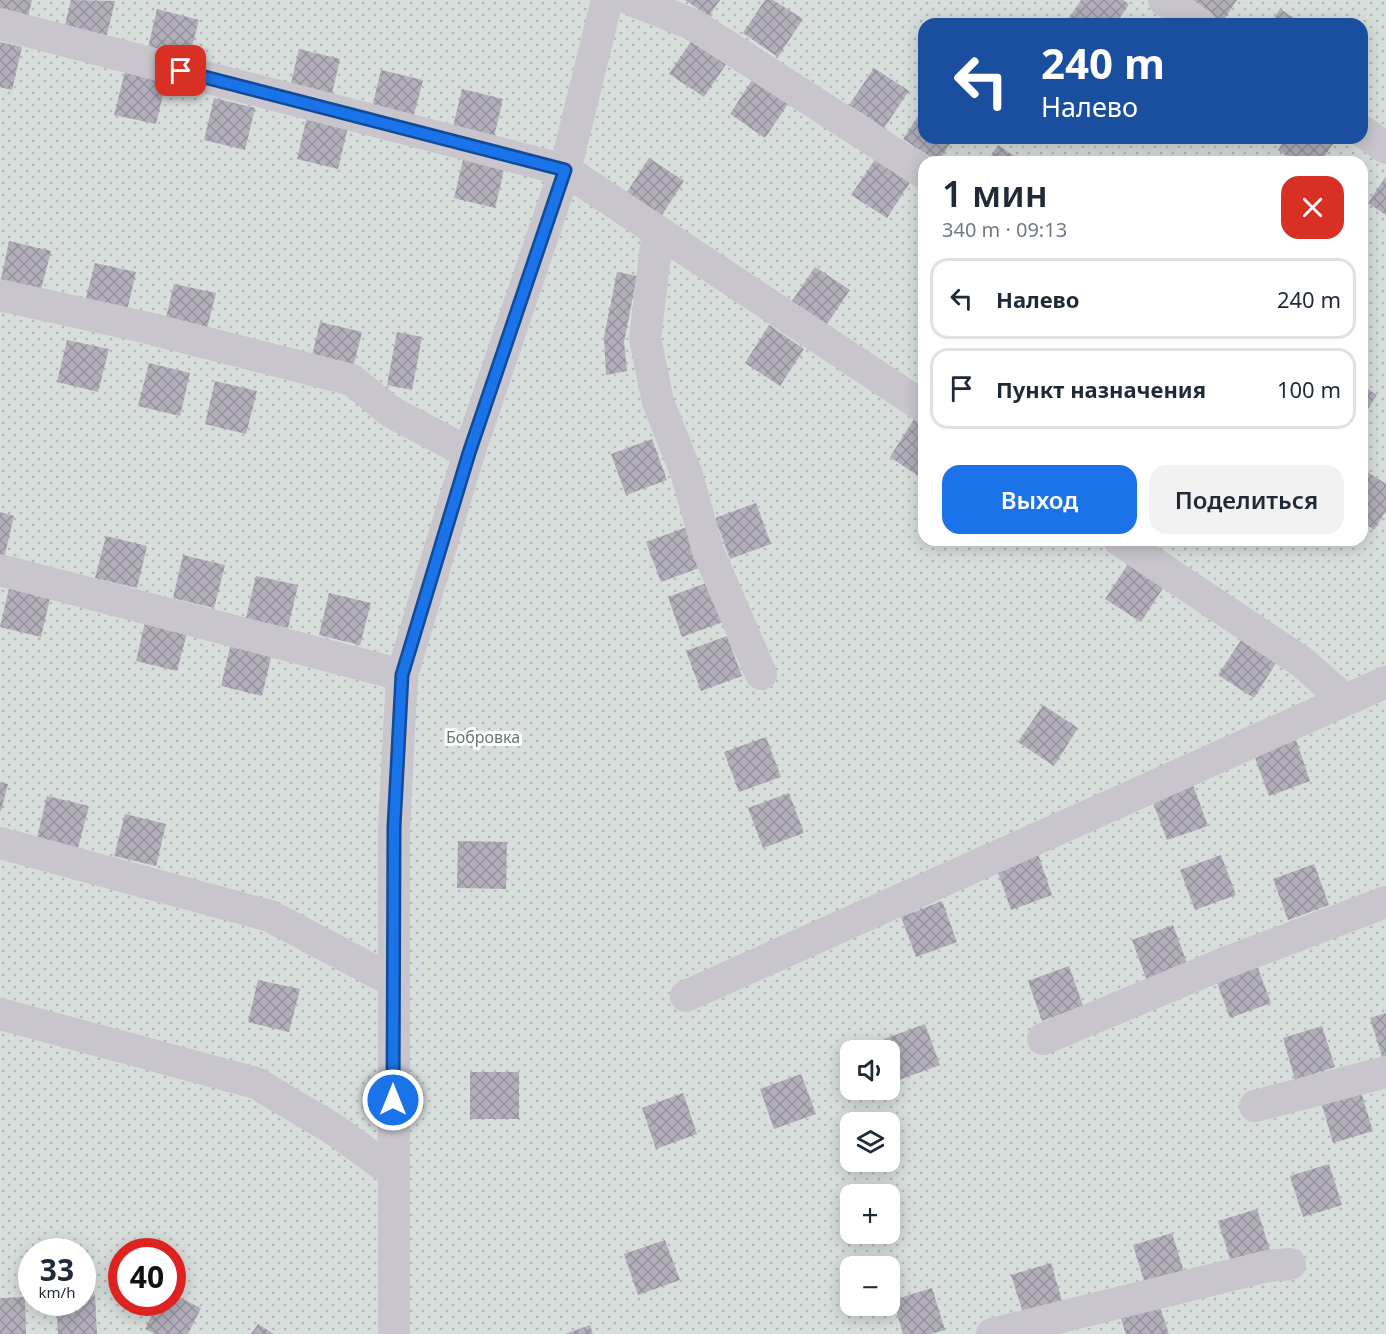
<!DOCTYPE html>
<html lang="ru">
<meta charset="utf-8">
<style>
:root{--surface:#fff;--page:#f2f2f3;--text:#1f2937;--muted:#747a83;--line:#e0e1e3;--accent:#1a73e8}
body{margin:0;font-family:"Noto Sans",sans-serif;background:var(--page);color:var(--text);height:100vh;display:flex;flex-direction:column;font-size:22px;white-space:nowrap}
*{box-sizing:border-box;margin:0}
p{font-size:20px;color:var(--muted)}
.icon{flex:none;width:33px;height:33px;fill:none;stroke:currentColor;stroke-width:2;stroke-linecap:round;stroke-linejoin:round}
.map{position:relative;flex:1;overflow:hidden}
.panel{position:absolute;left:918px;top:156px;width:450px;height:390px;display:flex;flex-direction:column;background:var(--surface);border-radius:18px;box-shadow:0 3px 15px #0003}
.panel>*{flex:none}
.top-card{position:absolute;left:918px;top:18px;width:450px;height:126px;border-radius:18px;box-shadow:0 3px 15px #0003;background:#1a4fa0;color:#fff;overflow:hidden}
.fabs{position:absolute;left:840px;top:1040px;display:grid;gap:12px}
.fabs a{display:grid;place-items:center;width:60px;height:60px;border-radius:12px;background:var(--surface);box-shadow:0 3px 15px #0003;font-size:30px}
.speed{position:absolute;left:18px;top:1238px;display:flex;gap:12px;font-size:30px;font-weight:700;text-align:center}
.speed>*{display:grid;place-content:center;width:78px;height:78px;border-radius:50%;background:var(--surface);box-shadow:0 3px 15px #0003;line-height:1}
.speed small{font-size:15px;font-weight:400}
.speed .limit{border:9px solid #d22;background:#fff;color:#111}
.pin{position:absolute;display:grid;place-items:center;width:51px;height:51px;color:#fff;margin:-26px;border-radius:12px;box-shadow:0 3px 9px #0006}
.me{position:absolute;width:66px;margin:-33px;rotate:0deg;stroke-linejoin:round;filter:drop-shadow(0 0 4px #0008)}
.turn{display:flex;align-items:center;gap:21px;height:126px;padding:0 24px;font-size:27px}
.turn .icon{width:78px;height:78px;stroke-width:2.5}
.turn b{display:block;font-size:42px;line-height:51px}
.round{display:grid;place-items:center;flex:none;width:63px;height:63px;border-radius:18px;background:var(--page)}
.headline{display:flex;align-items:center;justify-content:space-between;height:102px;padding:0 24px}
h1{font-size:36px;font-weight:600;line-height:45px}
.primary-button{display:flex;gap:12px;margin-top:auto;padding:12px 24px}
.primary-button a{flex:1;height:69px;border-radius:18px;background:var(--accent);color:#fff;font-size:24px;font-weight:600;line-height:69px;text-align:center}
.primary-button a+a{background:var(--page);color:var(--text)}
ul{padding:0;list-style:none}
li{display:flex;align-items:center;gap:18px;height:81px;margin:0 12px 9px;padding:0 12px;border:3px solid var(--line);border-radius:18px}
li div{flex:1}
li b{display:block;font-size:22px}
li em{font-style:normal}
.map>svg:first-child{display:block}
</style>
<div class="map">
<svg width="1386" height="1334" viewBox="0 0 1386 1334">
<defs>
<pattern id="grass-dots" width="8" height="8" patternUnits="userSpaceOnUse" patternTransform="scale(1.5)"><rect width="8" height="8" fill="#d7dedb"/><path d="M2 2h.1M6 6h.1" fill="none" stroke="#b3b8b7" stroke-width="1.8" stroke-linecap="round"/></pattern>
<pattern id="building-cross-hatch" width="8" height="8" patternUnits="userSpaceOnUse" patternTransform="scale(1.5)"><rect width="8" height="8" fill="#b2aeba"/><path d="M0 0l8 8M0 8l8-8" fill="none" stroke="#95929d"/></pattern>
</defs>
<rect width="100%" height="100%" fill="#f7f9f7"/>
<path fill="url(#grass-dots)" fill-rule="evenodd" d="M0,0H1386V1334H0ZM924,24H1362V138H924ZM924,162H1362V540H924ZM850,1050H890V1089H850ZM850,1122H890V1161H850ZM850,1194H890V1233H850ZM32,1251H82V1302H32ZM122,1251H172V1302H122ZM850,1266H890V1305H850Z"/>
<path fill="url(#building-cross-hatch)" d="M0,0H32L27,22L0,16Z
M71,0L115,1L105,43L63,33Z
M685,0H720L709,16Z
M765,0H773L803,19L778,57L743,33Z
M1081,0H1123L1129,4L1116,24H1079L1069,18Z
M1186,0H1237L1221,24Z
M157,9L199,20L188,62L147,52Z
M1280,9L1303,24H1271Z
M694,37L729,60L704,97L669,74Z
M0,42L22,47L12,90L0,87Z
M299,49L340,59L330,102L289,92Z
M874,68L909,91L884,128L849,105Z
M381,70L423,80L412,122L371,112Z
M125,72L166,82L156,124L114,115Z
M754,77L790,101L765,138L730,114Z
M462,89L503,99L493,141L452,131Z
M214,98L255,108L245,150L204,140Z
M924,107V138H954L938,162L903,139Z
M307,117L348,127L338,169L297,159Z
M1286,138H1337L1321,162H1296L1278,150Z
M998,145L1023,162H987Z
M464,156L505,166L495,208L454,198Z
M649,158L684,181L660,218L625,195Z
M876,158L911,181L887,218L851,195Z
M1386,176V215L1368,203Z
M9,241L51,251L40,293L0,284Z
M95,263L136,272L126,315L84,305Z
M815,267L850,290L825,327L790,304Z
M617,272L637,276L624,342L627,371L606,375L604,337Z
M174,284L216,293L205,336L164,326Z
M320,322L362,332L351,375L310,365Z
M769,325L804,349L780,386L745,363Z
M397,332L422,337L412,390L387,385Z
M67,340L109,349L98,392L57,382Z
M149,363L190,373L180,416L138,406Z
M215,381L257,391L246,434L205,424Z
M1362,385L1377,395L1362,418Z
M914,419L924,426V480L890,457Z
M652,439L667,480L626,495L611,454Z
M1363,469L1386,484V511L1374,530L1362,522Z
M756,503L771,544L730,559L715,518Z
M0,512L14,516L4,558L0,557Z
M687,527L702,567L661,582L646,542Z
M106,536L147,546L137,588L95,578Z
M183,555L225,565L214,608L173,598Z
M1130,561L1165,585L1141,622L1105,599Z
M256,576L298,585L288,628L246,618Z
M709,582L723,622L682,637L668,597Z
M10,584L51,594L41,637L0,627Z
M329,593L371,603L360,645L319,635Z
M146,618L188,629L177,671L136,661Z
M727,636L742,676L701,691L686,651Z
M1243,637L1278,660L1254,698L1218,675Z
M231,643L272,653L262,696L221,686Z
M1043,705L1078,728L1054,766L1018,742Z
M766,737L781,777L739,792L724,752Z
M1296,740L1310,781L1269,796L1254,755Z
M0,782L8,784L1,811H0Z
M1193,785L1208,826L1167,840L1152,800Z
M789,793L804,833L763,848L748,808Z
M47,796L89,806L78,848L37,838Z
M125,814L166,824L156,866L114,856Z
M458,841L507,842L506,889L457,888Z
M1038,854L1052,895L1011,910L997,870Z
M1221,855L1236,895L1195,910L1180,870Z
M1314,864L1329,905L1288,920L1273,879Z
M942,901L957,942L916,957L901,917Z
M1173,925L1188,966L1147,981L1132,940Z
M1256,963L1271,1003L1230,1018L1215,977Z
M1069,966L1083,1006L1042,1021L1028,981Z
M258,980L300,989L289,1032L248,1022Z
M1386,1013V1059L1383,1060L1370,1018Z
M925,1024L940,1065L899,1080L884,1039Z
M1322,1026L1335,1067L1295,1080L1283,1038Z
M470,1072H519V1119H470Z
M801,1074L816,1114L774,1129L760,1089Z
M1360,1089L1373,1131L1333,1143L1321,1101Z
M683,1093L697,1134L656,1149L642,1108Z
M1329,1164L1342,1205L1303,1217L1290,1176Z
M1257,1209L1270,1250L1231,1262L1218,1221Z
M1172,1233L1185,1275L1146,1287L1133,1245Z
M665,1240L680,1280L638,1295L624,1254Z
M1051,1263L1063,1304L1024,1316L1011,1275Z
M932,1288L945,1330L931,1334H903L893,1300Z
M172,1294L201,1308L188,1334H155L145,1329L158,1302H172Z
M95,1295L97,1334H58L56,1302H82V1296Z
M25,1297L26,1334H0V1298Z
M1158,1301L1169,1334H1126L1119,1313Z
M258,1324L274,1334H251Z
M590,1325L593,1334H565Z"/>
<g fill="none" stroke-linecap="round" stroke-linejoin="round">
<path stroke="#c8c5cc" stroke-width="32" d="M631,0L694,25L924,173
M1164,0L1200,24
M0,24L565,170L924,407
M1362,131L1386,148
M658,231L645,338L658,402L687,475L708,551L761,674
M0,295L144,327L352,380L391,412L469,453
M1119,540L1302,662L1345,700
M0,570L402,675
M0,843L270,916L393,981
M686,996L1386,682
M0,1014L256,1083L335,1130L393,1172
M1043,1039L1225,963L1386,902
M1255,1106L1386,1072
M394,1334V827L402,675L469,453L565,170L607,0
M992,1334L1268,1266L1290,1264"/>
</g>
<g fill="none" stroke-linecap="round" stroke-linejoin="round">
<g stroke="#114b97" stroke-width="15">
<path id="route" d="M181,71L565,170L469,453L402,675L394,827L393,1100"/>
</g>
<use href="#route" stroke="#1a73e8" stroke-width="10"/>
</g>
<g text-anchor="middle" stroke-width="6" stroke-linejoin="round" paint-order="stroke">
<g font-size="16" fill="#667873" stroke="#fff">
<text x="483" y="743">Бобровка</text>
</g>
</g>
</svg>
<div class="fabs">
<a><svg class="icon" aria-label="sound" viewBox="0 0 24 24"><path d="M4 9h4l5-4v14l-5-4H4zM17 9q2 3 0 6"/></svg></a>
<a><svg class="icon" aria-label="layers" viewBox="0 0 24 24"><path d="M12 4l9 5-9 5-9-5zM3 14l9 5 9-5"/></svg></a>
<a>+</a>
<a>−</a>
</div>
<div class="speed"><div>33<small>km/h</small></div><div class="limit">40</div></div>
<div class="pin" style="left:181px;top:71px;background:#d93025"><svg class="icon" aria-label="arrive" viewBox="0 0 24 24"><path d="M6 21V4h12l-3 4 3 4H6"/></svg></div>
<svg class="me" style="left:393px;top:1100px" viewBox="-20 -20 40 40"><circle r="17" fill="#1a73e8" stroke="#fff" stroke-width="3"/><path d="M0-11L8 9 0 5-8 9z" fill="#fff"/></svg>
<div class="top-card">
<div class="turn"><svg class="icon" aria-label="left" viewBox="0 0 24 24"><path d="M17 20v-9H6M10 6l-5 5 5 5"/></svg><div><b>240 m</b>Налево</div></div>
</div>
<section class="panel">
<div class="headline"><div><h1>1 мин</h1><p>340 m · 09:13</p></div><a class="round" style="background:#d93025;color:#fff"><svg class="icon" aria-label="close" viewBox="0 0 24 24"><path d="M6 6l12 12M18 6L6 18"/></svg></a></div>
<ul>
<li><svg class="icon" aria-label="left" viewBox="0 0 24 24"><path d="M17 20v-9H6M10 6l-5 5 5 5"/></svg><div><b>Налево</b></div><em>240 m</em></li>
<li><svg class="icon" aria-label="arrive" viewBox="0 0 24 24"><path d="M6 21V4h12l-3 4 3 4H6"/></svg><div><b>Пункт назначения</b></div><em>100 m</em></li>
</ul>
<div class="primary-button"><a>Выход</a><a>Поделиться</a></div>
</section>
</div>
